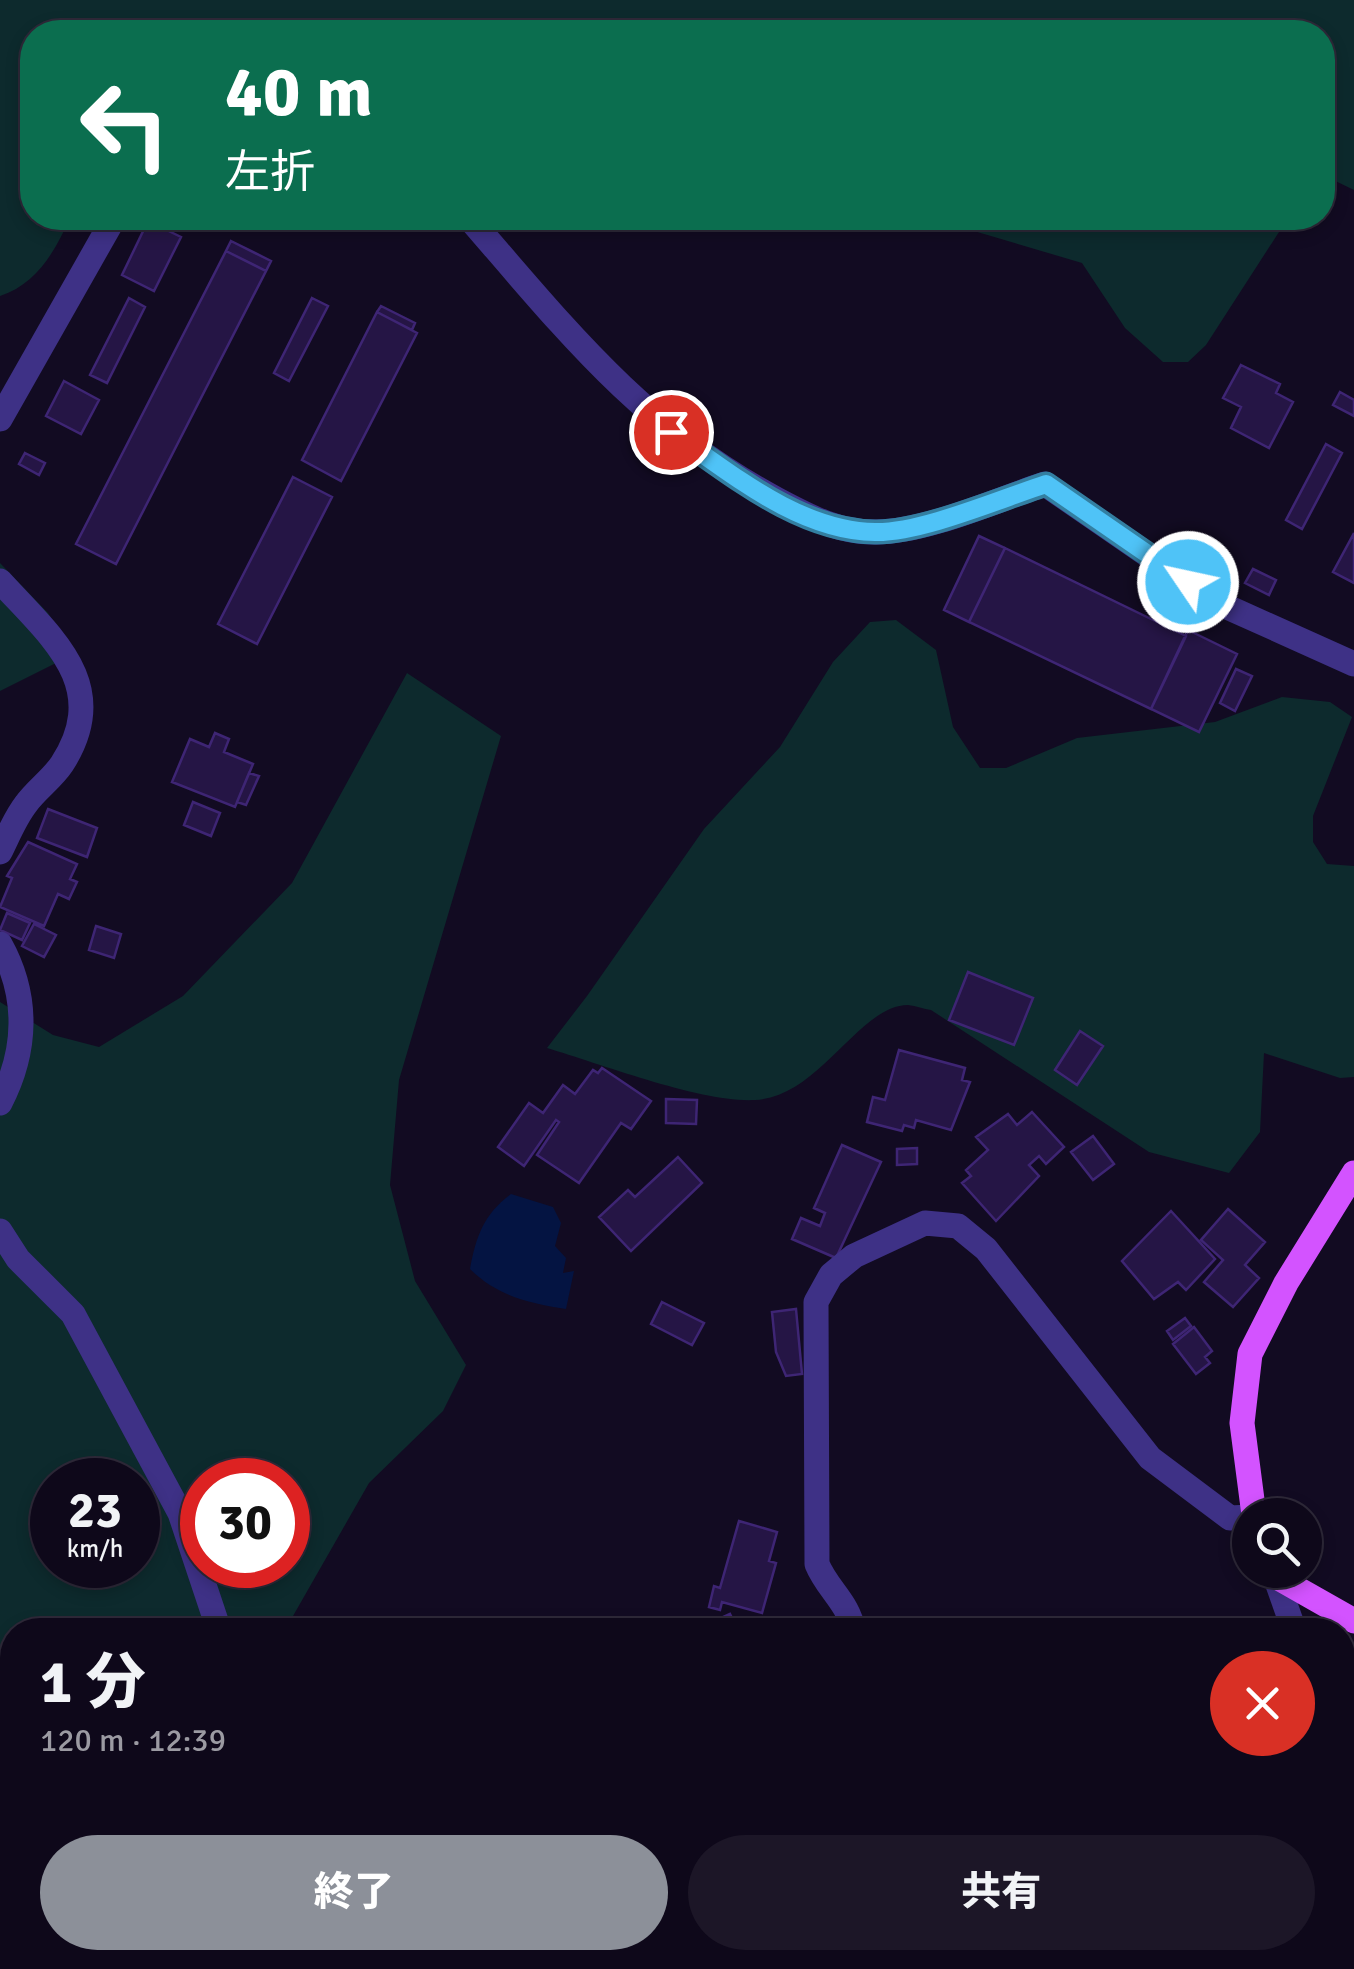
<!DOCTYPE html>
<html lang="ja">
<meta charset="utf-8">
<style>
:root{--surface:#0e081a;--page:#1c1627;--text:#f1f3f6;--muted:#9b9aa2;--line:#2e2939;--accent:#8c9099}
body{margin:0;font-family:Signika,"Noto Sans JP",sans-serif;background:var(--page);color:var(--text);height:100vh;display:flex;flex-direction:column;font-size:38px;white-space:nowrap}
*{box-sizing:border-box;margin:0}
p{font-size:32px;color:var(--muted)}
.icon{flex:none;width:55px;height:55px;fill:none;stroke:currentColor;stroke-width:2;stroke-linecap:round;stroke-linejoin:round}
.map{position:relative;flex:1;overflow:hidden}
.details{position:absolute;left:0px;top:1618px;width:1355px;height:352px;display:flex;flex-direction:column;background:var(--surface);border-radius:40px 40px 0 0;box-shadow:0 5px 15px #0003,0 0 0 2px var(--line)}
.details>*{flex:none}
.banner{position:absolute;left:20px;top:20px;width:1315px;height:210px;border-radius:40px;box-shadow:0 5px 15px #0003,0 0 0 2px var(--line);background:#0b6e4f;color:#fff;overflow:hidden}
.buttons{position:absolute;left:1232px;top:1498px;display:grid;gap:20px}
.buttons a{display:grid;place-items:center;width:90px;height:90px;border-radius:50%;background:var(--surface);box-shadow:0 5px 15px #0003,0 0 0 2px var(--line);font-size:50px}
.speed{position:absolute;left:30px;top:1458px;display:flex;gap:20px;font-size:50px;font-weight:700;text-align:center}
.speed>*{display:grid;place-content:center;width:130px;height:130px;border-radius:50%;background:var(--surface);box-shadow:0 5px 15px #0003,0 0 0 2px var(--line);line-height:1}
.speed small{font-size:25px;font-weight:400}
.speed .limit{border:15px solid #d22;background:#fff;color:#111}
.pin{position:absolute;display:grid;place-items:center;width:85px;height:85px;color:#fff;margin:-42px;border:5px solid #fff;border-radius:50%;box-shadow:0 2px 10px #0007}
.me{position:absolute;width:110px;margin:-55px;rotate:304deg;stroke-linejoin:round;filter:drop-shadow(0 0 8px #0008)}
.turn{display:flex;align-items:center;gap:35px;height:210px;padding:0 40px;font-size:45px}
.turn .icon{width:130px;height:130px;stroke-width:2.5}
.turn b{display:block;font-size:70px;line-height:85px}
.round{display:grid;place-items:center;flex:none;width:105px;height:105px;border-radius:52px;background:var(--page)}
.headline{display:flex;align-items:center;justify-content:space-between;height:170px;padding:0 40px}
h1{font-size:60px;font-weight:800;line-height:75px}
.cta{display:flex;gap:20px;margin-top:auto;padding:20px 40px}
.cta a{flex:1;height:115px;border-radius:60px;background:var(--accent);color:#fff;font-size:40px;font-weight:800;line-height:115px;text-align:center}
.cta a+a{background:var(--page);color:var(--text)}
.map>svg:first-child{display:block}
</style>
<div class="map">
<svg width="1354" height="1969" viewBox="0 0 1354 1969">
<rect width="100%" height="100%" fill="#120b22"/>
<path fill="#0d2a2d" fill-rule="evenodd" d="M0,0H1354V190L1323,175L1322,32H32V218H70C55,251 37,284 0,296Z
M930,218H1288L1206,345L1188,362H1163L1125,328L1082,263Z
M0,563L48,613L74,654L0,691Z
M896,620L936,650L953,727L980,768H1006L1077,738L1215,722L1282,697L1330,702L1352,717L1313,816V842L1327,864L1354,866V1077L1340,1078L1264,1053L1260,1132L1229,1173L1149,1152L931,1010C924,1009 916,1006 908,1005C859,1005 820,1097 755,1100C702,1103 601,1064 547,1048L587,996L704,829L780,747L833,662L870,622Z
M407,673L501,736L399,1080L390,1185L415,1281L466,1365L443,1411L369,1483L285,1630H12V1958H198L192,1969H0V1002L53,1035L99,1047L183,996L292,883ZM52,1480H138V1565H52ZM202,1480H288V1565H202Z"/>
<path fill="#041442" d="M511,1194L553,1207L561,1223L555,1246L566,1258L563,1273L574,1271L566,1309C529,1303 497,1296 470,1269C476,1236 484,1214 511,1194Z
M1049,1958H1209L1191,1969H1055Z"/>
<path fill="#251545" stroke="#3e2574" stroke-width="2.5" d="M148,221L181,237L154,291L122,275Z
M231,241L271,261L266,271L226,251Z
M226,251L266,271L116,564L76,544Z
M129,298L145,307L107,383L90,375Z
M312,298L328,306L289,381L274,373Z
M381,306L415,323L412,330L377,312Z
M377,312L417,333L341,481L302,460Z
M1241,365L1280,384L1276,393L1293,402L1269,448L1231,428L1241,407L1223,398Z
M64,381L99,400L81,434L46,416Z
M1340,392L1354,400V416L1333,405Z
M1326,444L1342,453L1302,529L1286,520Z
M25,453L45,463L39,475L19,464Z
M293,477L332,497L257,644L218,624Z
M1354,533V583L1333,572Z
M979,536L1005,548L969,622L944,610Z
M1005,548L1186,636L1151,709L969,622Z
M1253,569L1276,580L1269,595L1245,583Z
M1188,630L1237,654L1199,732L1151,709Z
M1236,669L1252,676L1235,711L1220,703Z
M215,733L229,739L224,752L253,764L235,807L172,782L190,739L209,747Z
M249,773L259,776L246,805L237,802Z
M193,802L220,813L211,836L184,825Z
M48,809L97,828L87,857L37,838Z
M28,842L77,864L70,879L77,882L69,899L58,894L44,926L0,907L12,878L7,876Z
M7,913L30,923L22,940L0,930Z
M34,924L56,935L44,957L22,946Z
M96,926L121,934L114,958L89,950Z
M968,972L1033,998L1014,1045L949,1020Z
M1080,1031L1103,1046L1077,1085L1055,1070Z
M899,1050L965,1068L962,1080L970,1082L951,1130L916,1120L914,1128L904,1125L902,1131L867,1122L873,1097L885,1100Z
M602,1068L651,1101L631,1129L621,1123L579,1183L537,1155L559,1122L556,1120L524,1166L498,1147L529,1103L543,1113L563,1085L575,1094L593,1070L598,1073Z
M666,1099L697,1100L696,1124L666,1123Z
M1032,1112L1064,1147L1046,1164L1039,1156L1029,1165L1039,1176L996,1221L962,1183L971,1176L966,1170L988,1150L976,1137L1008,1114L1017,1125Z
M1093,1136L1114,1164L1093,1180L1071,1152Z
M842,1145L881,1162L836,1258L792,1239L801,1218L820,1226L825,1213L814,1208Z
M917,1148V1164L897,1165V1149Z
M678,1157L702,1183L631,1251L599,1217L628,1190L635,1197Z
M1228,1209L1265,1242L1245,1265L1259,1278L1233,1307L1204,1282L1223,1260L1201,1240Z
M1171,1211L1215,1259L1186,1290L1178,1282L1154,1299L1122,1261Z
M662,1302L704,1323L692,1345L651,1324Z
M796,1309L802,1374L786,1376L776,1352L772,1312Z
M1185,1318L1191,1326L1173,1340L1167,1331Z
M1194,1327L1212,1351L1205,1357L1210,1363L1196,1374L1173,1344Z
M739,1521L777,1532L769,1561L776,1563L762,1613L722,1602L720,1610L709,1607L714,1586L720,1588Z
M730,1614L738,1630H665L682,1621L686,1628L706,1619L708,1624Z
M306,1958H329L326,1969H303Z"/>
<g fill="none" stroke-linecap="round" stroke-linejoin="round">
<path stroke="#3e3186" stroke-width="25" d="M469,218C566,330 642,427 776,499C808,516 839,533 876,532C927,532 996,500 1045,484L1216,602L1354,664
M0,419L114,218
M0,581C51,637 113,685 62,764C52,779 36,790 26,804C15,818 8,836 0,852
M0,944C29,996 27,1051 0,1103
M0,1231L18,1259L73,1314L180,1513L219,1630
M1275,1576L1294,1630
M853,1630C849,1603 827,1589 817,1564L816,1302L831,1275L854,1256L925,1223L958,1226L986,1249L1150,1458L1230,1518L1250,1517
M1342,1805V1851
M1037,1958L1042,1969
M226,1969L227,1958
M1314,1969L1318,1958"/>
<path stroke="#d353ff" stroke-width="25" d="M1254,1515L1242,1423L1250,1354L1286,1283L1354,1173
M1273,1570L1275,1576L1354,1621"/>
</g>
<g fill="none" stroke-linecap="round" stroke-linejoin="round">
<g stroke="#337fa1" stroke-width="25">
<path id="route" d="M671,432C731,473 799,531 875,532C921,533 1000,499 1046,484L1188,582"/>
</g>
<use href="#route" stroke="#4fc3f7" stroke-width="18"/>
</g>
</svg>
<div class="buttons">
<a><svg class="icon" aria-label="search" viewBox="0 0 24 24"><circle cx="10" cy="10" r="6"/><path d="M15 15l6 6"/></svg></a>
</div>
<div class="speed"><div>23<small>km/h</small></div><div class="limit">30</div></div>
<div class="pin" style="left:671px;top:432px;background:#d93025"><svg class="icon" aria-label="arrive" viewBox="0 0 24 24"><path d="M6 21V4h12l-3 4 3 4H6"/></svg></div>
<svg class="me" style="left:1188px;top:582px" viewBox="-20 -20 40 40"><circle r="17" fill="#4fc3f7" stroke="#fff" stroke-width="3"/><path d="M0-11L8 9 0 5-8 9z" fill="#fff"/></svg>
<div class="banner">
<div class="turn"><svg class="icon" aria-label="left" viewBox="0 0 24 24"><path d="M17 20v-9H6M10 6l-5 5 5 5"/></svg><div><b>40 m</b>左折</div></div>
</div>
<section class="details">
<div class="headline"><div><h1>1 分</h1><p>120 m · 12:39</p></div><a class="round" style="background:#d93025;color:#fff"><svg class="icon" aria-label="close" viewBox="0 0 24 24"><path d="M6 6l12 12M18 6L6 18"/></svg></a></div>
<div class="cta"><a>終了</a><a>共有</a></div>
</section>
</div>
